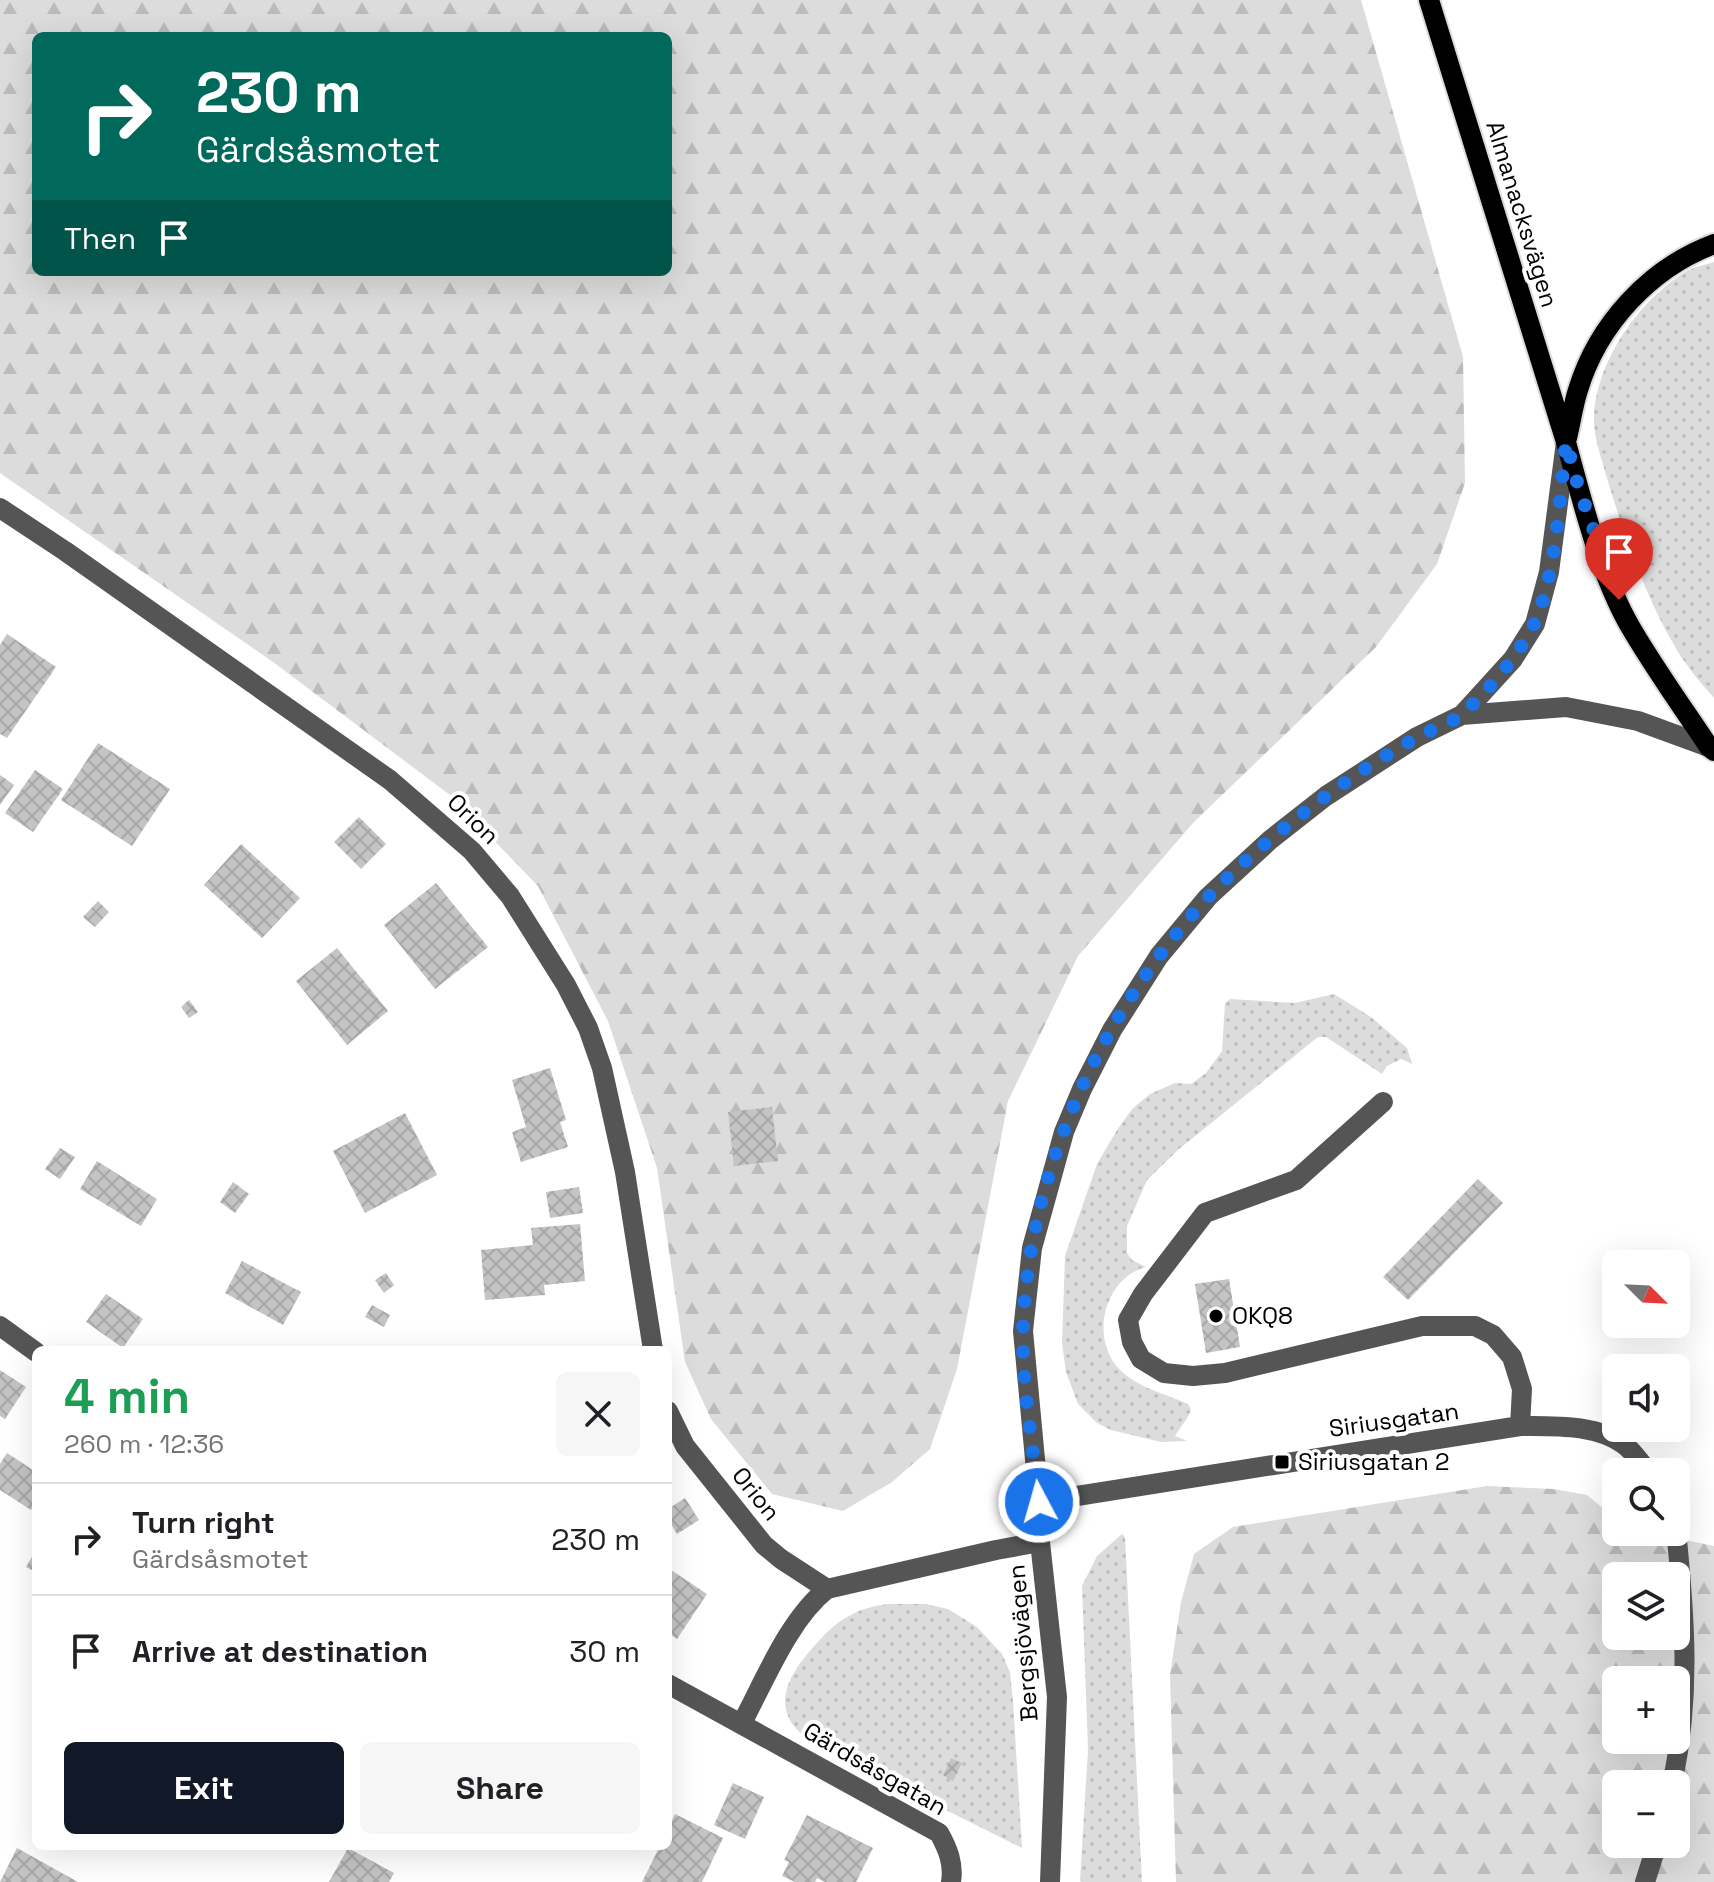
<!DOCTYPE html>
<meta charset="utf-8">
<style>
:root{--surface:#fff;--page:#f6f6f6;--text:#202124;--muted:#757577;--line:#e0e0e0;--accent:#111827}
body{margin:0;font-family:"Space Grotesk",sans-serif;background:var(--page);color:var(--text);height:100vh;display:flex;flex-direction:column;font-size:30px;white-space:nowrap}
*{box-sizing:border-box;margin:0}
p{font-size:26px;color:var(--muted)}
.icon{flex:none;width:44px;height:44px;fill:none;stroke:currentColor;stroke-width:2;stroke-linecap:round;stroke-linejoin:round}
.map{position:relative;flex:1;overflow:hidden}
.side{position:absolute;left:32px;top:1346px;width:640px;height:504px;display:flex;flex-direction:column;background:var(--surface);border-radius:12px;box-shadow:0 8px 32px #0002}
.side>*{flex:none}
.top-card{position:absolute;left:32px;top:32px;width:640px;height:244px;border-radius:12px;box-shadow:0 8px 32px #0002;background:#00695c;color:#fff;overflow:hidden}
.needle{width:52px;rotate:114deg}
.buttons{position:absolute;left:1602px;top:1250px;display:grid;gap:16px}
.buttons a{display:grid;place-items:center;width:88px;height:88px;border-radius:12px;background:var(--surface);box-shadow:0 8px 32px #0002;font-size:40px}
.pin{position:absolute;display:grid;place-items:center;width:68px;height:68px;color:#fff;margin:-82px -34px;border-radius:50% 50% 50% 0;rotate:-45deg;box-shadow:0 0 8px #0007}
.pin .icon{rotate:45deg}
.me{position:absolute;width:88px;margin:-44px;rotate:354deg;stroke-linejoin:round;filter:drop-shadow(0 0 6px #0008)}
.turn{display:flex;align-items:center;gap:28px;height:168px;padding:0 32px;font-size:36px}
.turn .icon{width:104px;height:104px;stroke-width:2.5}
.turn b{display:block;font-size:56px;line-height:68px}
.then{display:flex;align-items:center;height:76px;padding:0 32px;background:#0003;gap:16px;font-size:30px}
.round{display:grid;place-items:center;flex:none;width:84px;height:84px;border-radius:12px;background:var(--page)}
.overview{display:flex;align-items:center;justify-content:space-between;height:136px;padding:0 32px}
h1{font-size:48px;font-weight:600;line-height:60px;color:#1e9e55}
.primary-button{display:flex;gap:16px;margin-top:auto;padding:16px 32px}
.primary-button a{flex:1;height:92px;border-radius:12px;background:var(--accent);color:#fff;font-size:32px;font-weight:600;line-height:92px;text-align:center}
.primary-button a+a{background:var(--page);color:var(--text)}
ul{padding:0;list-style:none}
li{display:flex;align-items:center;gap:24px;height:112px;padding:0 32px;border-top:2px solid var(--line)}
li div{flex:1}
li b{display:block;font-size:30px}
li em{font-style:normal}
.map>svg:first-child{display:block}
</style>
<div class="map">
<svg width="1714" height="1882" viewBox="0 0 1714 1882">
<defs>
<pattern id="grass-dots" width="8" height="8" patternUnits="userSpaceOnUse" patternTransform="scale(2)"><rect width="8" height="8" fill="#dcdcdc"/><path d="M2 2h.1M6 6h.1" fill="none" stroke="#bbb" stroke-width="1.8" stroke-linecap="round"/></pattern>
<pattern id="forest-firs" width="22" height="20" patternUnits="userSpaceOnUse" patternTransform="scale(2)"><rect width="22" height="20" fill="#dcdcdc"/><path d="M5 1l3.5 6h-7zM16 11l3.5 6h-7z" fill="#bbb"/></pattern>
<pattern id="building-cross-hatch" width="8" height="8" patternUnits="userSpaceOnUse" patternTransform="scale(2)"><rect width="8" height="8" fill="#c4c4c4"/><path d="M0 0l8 8M0 8l8-8" fill="none" stroke="#a7a7a7"/></pattern>
</defs>
<rect width="100%" height="100%" fill="#fff"/>
<path fill="url(#grass-dots)" d="M1714,262V698C1705,687 1695,677 1687,665C1651,614 1624,535 1606,475C1601,456 1593,436 1594,416C1597,360 1639,301 1685,272C1693,267 1705,265 1714,262Z
M1334,994L1371,1017L1407,1048L1412,1064L1401,1059L1387,1066L1382,1074L1326,1037H1318L1179,1149L1147,1180L1127,1226V1253L1132,1260L1146,1267C1104,1278 1089,1339 1120,1370C1140,1389 1164,1393 1188,1404L1191,1410C1188,1419 1180,1427 1175,1436L1187,1441L1161,1442L1111,1430L1097,1423L1078,1404L1066,1372L1062,1343L1065,1256L1097,1164L1117,1130L1132,1109L1150,1094L1175,1083L1191,1084L1206,1073L1222,1051L1225,1003L1230,999L1295,1003Z
M1122,1534L1125,1537L1142,1882H1082L1080,1881L1088,1750L1082,1586L1097,1556Z
M888,1604H926L948,1609L977,1627L1002,1654L1010,1672L1013,1701L1022,1848L816,1745C773,1718 779,1687 809,1652C821,1638 834,1623 851,1615C863,1608 875,1606 888,1604Z"/>
<path fill="url(#forest-firs)" fill-rule="evenodd" d="M0,0H1361L1463,357L1465,483L1437,564L1376,647L1193,823L1078,956L1008,1101L957,1369L930,1449L892,1482L843,1511L772,1494L711,1419L685,1362L657,1168L608,1021L538,886L450,795L273,662L0,473ZM36,36H668V272H36Z
M1487,1486L1554,1489L1587,1495L1616,1519V1532H1647L1714,1546V1882H1176L1170,1675L1181,1602L1194,1554L1233,1527ZM1616,1576H1676V1636H1616ZM1616,1680H1676V1740H1616ZM1616,1784H1676V1844H1616Z"/>
<path fill="url(#building-cross-hatch)" d="M7,634L56,667L7,738L0,734V645Z
M98,743L170,789L132,846L61,800Z
M35,770L63,789L33,832L5,813Z
M0,775L14,785L0,805Z
M359,817L386,844L361,869L334,842Z
M241,844L300,898L262,938L204,885Z
M436,883L488,947L435,989L384,925Z
M98,901L109,912L95,927L83,917Z
M337,948L388,1011L347,1045L296,981Z
M189,1000L198,1012L189,1018L181,1007Z
M550,1068L566,1120L560,1122L568,1147L521,1162L512,1132L526,1127L512,1080Z
M772,1107L778,1161L734,1166L728,1112Z
M405,1113L437,1175L365,1213L333,1151Z
M60,1148L75,1157L60,1179L45,1169Z
M97,1161L157,1199L141,1226L80,1189Z
M1478,1179L1503,1203L1408,1300L1383,1277Z
M233,1182L249,1194L235,1213L220,1202Z
M579,1187L583,1213L550,1218L546,1192Z
M580,1224L585,1281L544,1285L545,1295L485,1300L481,1250L533,1245L531,1228Z
M242,1261L301,1292L283,1325L225,1293Z
M386,1273L394,1285L384,1293L375,1280Z
M1229,1279L1240,1347L1206,1353L1195,1284Z
M106,1294L143,1319L123,1348L86,1322Z
M372,1305L390,1315L384,1327L365,1317Z
M0,1370L26,1387L5,1419L0,1416Z
M7,1453L36,1472V1503L31,1510L0,1490V1464Z
M685,1498L699,1520L677,1534L668,1519V1509Z
M34,1553L36,1555V1572L26,1567Z
M668,1568L707,1594L677,1639L668,1633Z
M951,1758L962,1763L953,1781L943,1775Z
M733,1783L764,1797L745,1839L714,1825Z
M675,1814L723,1838L702,1882H642L660,1846H668V1829Z
M807,1815L873,1848L856,1882H825L817,1878L815,1882H795L782,1876L789,1862L784,1860Z
M17,1848L78,1882H0Z
M348,1848L394,1873L389,1882H329Z"/>
<g fill="none" stroke-linecap="round" stroke-linejoin="round">
<g stroke="#dbdbdb" stroke-width="24">
<path id="major" d="M1429,0L1566,442C1582,501 1601,577 1631,628C1655,669 1683,708 1709,747L1714,751
M1567,438C1571,422 1573,405 1578,390C1598,324 1650,268 1714,244"/>
</g>
<path stroke="#555" stroke-width="20" d="M0,508L65,551L390,780L472,851L510,896L566,985L588,1028L602,1068L625,1172L653,1350
M1462,715L1566,707L1638,721L1709,747
M1383,1102L1296,1180L1205,1213L1143,1294L1128,1320L1132,1342L1141,1359L1164,1373L1193,1376L1225,1373L1422,1326H1475L1493,1335L1512,1357L1522,1389L1520,1426
M0,1326L36,1352
M668,1411L685,1446L764,1545L781,1559L827,1589
M1039,1502L1520,1426C1555,1426 1599,1424 1627,1447C1635,1454 1642,1464 1648,1472
M668,1684L939,1833C948,1849 954,1864 951,1882
M742,1723C765,1680 789,1619 827,1589L996,1550L1040,1542
M1672,1784C1691,1698 1685,1617 1676,1530
M1050,1882L1057,1697L1040,1542L1039,1502L1023,1331L1032,1248L1064,1132L1082,1089L1112,1030L1159,956L1208,897L1270,840L1326,796L1417,737L1462,715L1513,659L1535,624L1549,572L1566,442
M1645,1882L1657,1844"/>
<use href="#major" stroke="#000" stroke-width="20"/>
</g>
<g fill="none" stroke-linecap="round" stroke-linejoin="round">
<path stroke="#1a73e8" stroke-width="14" stroke-dasharray="0 25.2" d="M1039,1502C1033,1446 1022,1387 1023,1331C1027,1188 1088,1043 1177,933C1222,876 1279,830 1337,788C1363,770 1390,752 1418,737C1432,729 1451,724 1463,713C1487,693 1521,652 1534,624C1556,578 1560,494 1566,442L1579,489L1619,600"/>
</g>
<g fill="#000" stroke="#fff" stroke-width="3">
<circle cx="1216" cy="1316" r="8"/>
<rect x="1274" y="1454" width="16" height="16" rx="4"/>
</g>
<g text-anchor="middle" stroke-width="8" stroke-linejoin="round" paint-order="stroke">
<g font-size="24" fill="#000" stroke="#fff">
<text transform="translate(1522 214) rotate(73)" y="8">Almanacksvägen</text>
<text transform="translate(473 819) rotate(44)" y="8">Orion</text>
<text transform="translate(1394 1420) rotate(-8)" y="8">Siriusgatan</text>
<text transform="translate(756 1494) rotate(51)" y="8">Orion</text>
<text transform="translate(1023 1643) rotate(-95)" y="8">Bergsjövägen</text>
<text transform="translate(875 1769) rotate(30)" y="8">Gärdsåsgatan</text>
</g>
<g font-size="24" fill="#000" stroke="#fff" text-anchor="start">
<text x="1232" y="1324">OKQ8</text>
<text x="1298" y="1470">Siriusgatan 2</text>
</g>
</g>
</svg>
<div class="buttons">
<a><svg class="needle" viewBox="-14 -14 28 28"><path d="M0-13l5 13h-10z" fill="#e53935"/><path d="M0 13l5-13h-10z" fill="#757577"/></svg></a>
<a><svg class="icon" aria-label="sound" viewBox="0 0 24 24"><path d="M4 9h4l5-4v14l-5-4H4zM17 9q2 3 0 6"/></svg></a>
<a><svg class="icon" aria-label="search" viewBox="0 0 24 24"><circle cx="10" cy="10" r="6"/><path d="M15 15l6 6"/></svg></a>
<a><svg class="icon" aria-label="layers" viewBox="0 0 24 24"><path d="M12 4l9 5-9 5-9-5zM3 14l9 5 9-5"/></svg></a>
<a>+</a>
<a>−</a>
</div>
<div class="pin" style="left:1619px;top:600px;background:#d93025"><svg class="icon" aria-label="arrive" viewBox="0 0 24 24"><path d="M6 21V4h12l-3 4 3 4H6"/></svg></div>
<svg class="me" style="left:1039px;top:1502px" viewBox="-20 -20 40 40"><circle r="17" fill="#1a73e8" stroke="#fff" stroke-width="3"/><path d="M0-11L8 9 0 5-8 9z" fill="#fff"/></svg>
<div class="top-card">
<div class="turn"><svg class="icon" aria-label="right" viewBox="0 0 24 24"><path d="M7 20v-9h11M14 6l5 5-5 5"/></svg><div><b>230 m</b>Gärdsåsmotet</div></div>
<div class="then">Then<svg class="icon" aria-label="arrive" viewBox="0 0 24 24"><path d="M6 21V4h12l-3 4 3 4H6"/></svg></div>
</div>
<section class="side">
<div class="overview"><div><h1>4 min</h1><p>260 m · 12:36</p></div><a class="round"><svg class="icon" aria-label="close" viewBox="0 0 24 24"><path d="M6 6l12 12M18 6L6 18"/></svg></a></div>
<ul>
<li><svg class="icon" aria-label="right" viewBox="0 0 24 24"><path d="M7 20v-9h11M14 6l5 5-5 5"/></svg><div><b>Turn right</b><p>Gärdsåsmotet</p></div><em>230 m</em></li>
<li><svg class="icon" aria-label="arrive" viewBox="0 0 24 24"><path d="M6 21V4h12l-3 4 3 4H6"/></svg><div><b>Arrive at destination</b></div><em>30 m</em></li>
</ul>
<div class="primary-button"><a>Exit</a><a>Share</a></div>
</section>
</div>
